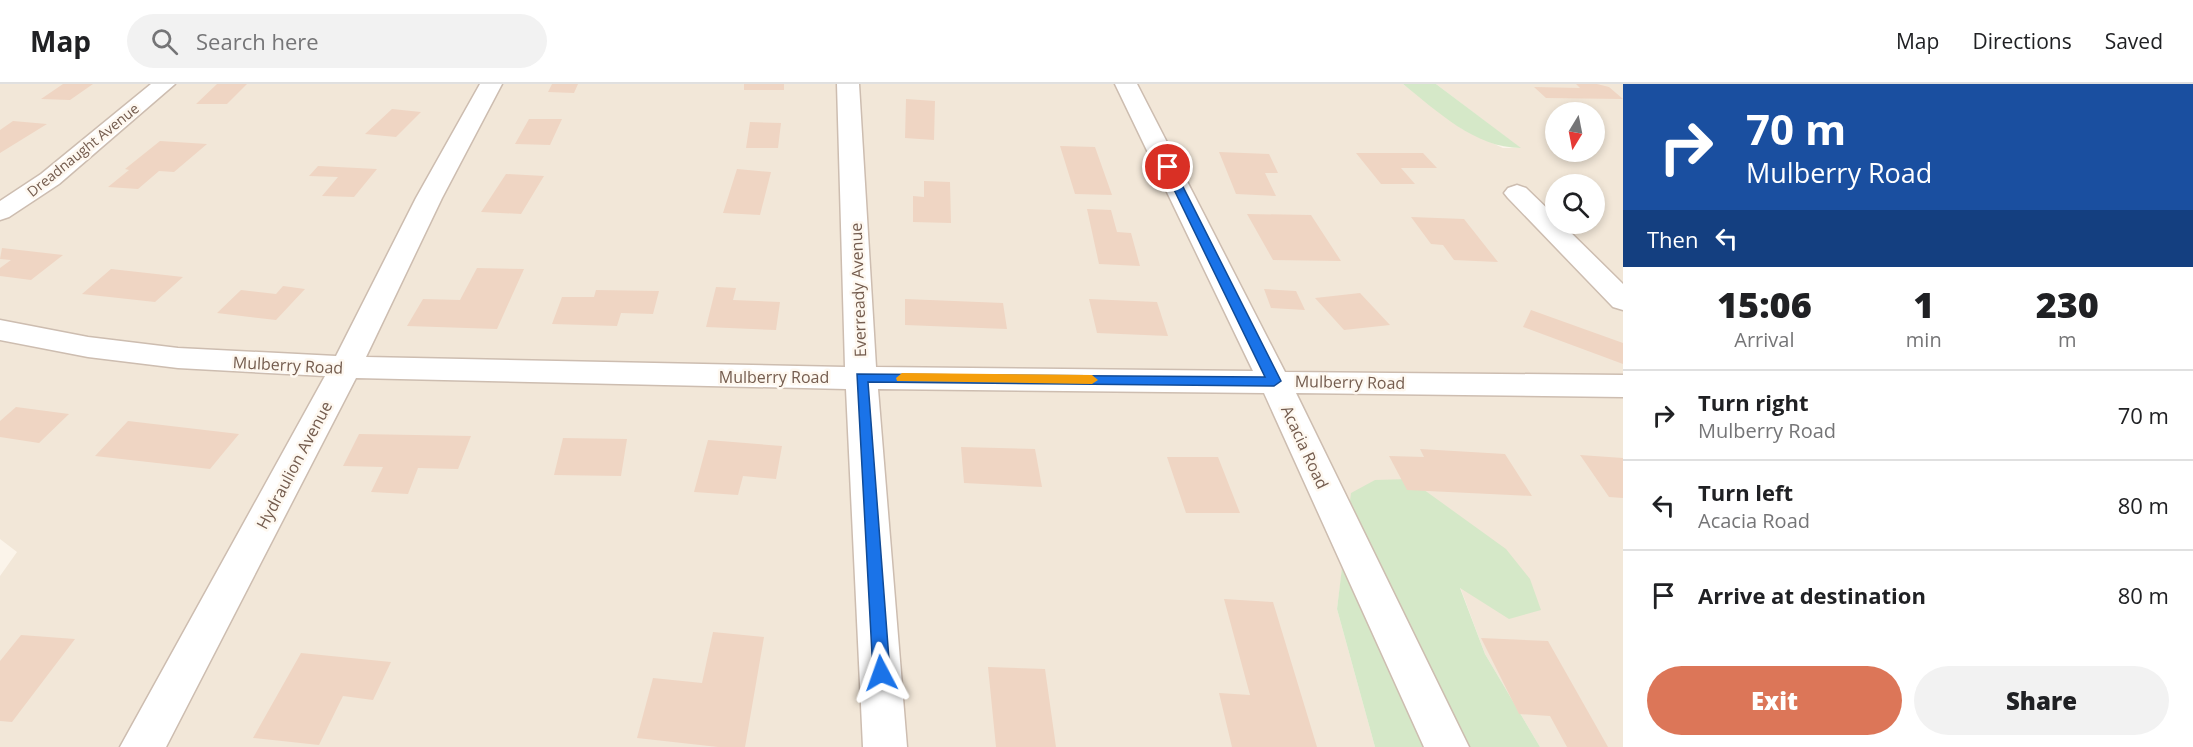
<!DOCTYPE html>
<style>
:root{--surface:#fff;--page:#f2f2f2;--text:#202124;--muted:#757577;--line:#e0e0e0;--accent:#dc7658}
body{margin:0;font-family:"Open Sans",sans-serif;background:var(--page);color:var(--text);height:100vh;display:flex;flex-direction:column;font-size:22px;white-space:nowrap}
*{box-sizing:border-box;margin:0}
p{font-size:20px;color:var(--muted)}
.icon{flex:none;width:33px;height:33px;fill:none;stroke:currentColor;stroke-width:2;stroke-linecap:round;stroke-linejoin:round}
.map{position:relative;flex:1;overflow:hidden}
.side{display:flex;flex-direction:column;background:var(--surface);width:570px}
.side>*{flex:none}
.banner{background:#1a4fa0;color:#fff;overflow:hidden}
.needle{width:39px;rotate:190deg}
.tools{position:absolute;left:1545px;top:18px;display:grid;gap:12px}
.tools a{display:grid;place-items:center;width:60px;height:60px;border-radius:50%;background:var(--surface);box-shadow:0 3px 9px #0003;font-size:30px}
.pin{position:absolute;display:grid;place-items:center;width:51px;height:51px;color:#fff;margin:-26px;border:3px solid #fff;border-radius:50%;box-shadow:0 2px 6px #0007}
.me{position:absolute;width:66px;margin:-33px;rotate:356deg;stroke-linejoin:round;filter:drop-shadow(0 0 4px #0008)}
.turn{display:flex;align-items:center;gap:21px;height:126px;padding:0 24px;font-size:27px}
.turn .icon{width:78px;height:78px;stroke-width:2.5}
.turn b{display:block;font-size:42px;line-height:51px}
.then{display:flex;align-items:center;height:57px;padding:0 24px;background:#0003;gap:12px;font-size:22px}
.eta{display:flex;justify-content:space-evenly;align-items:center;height:102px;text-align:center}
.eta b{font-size:36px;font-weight:800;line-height:42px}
.button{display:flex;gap:12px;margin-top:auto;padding:12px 24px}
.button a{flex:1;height:69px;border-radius:36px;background:var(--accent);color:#fff;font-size:24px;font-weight:800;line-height:69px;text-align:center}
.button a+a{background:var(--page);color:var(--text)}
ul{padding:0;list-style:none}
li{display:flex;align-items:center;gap:18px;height:90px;padding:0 24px;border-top:2px solid var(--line)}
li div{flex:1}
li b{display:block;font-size:22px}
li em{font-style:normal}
header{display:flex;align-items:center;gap:36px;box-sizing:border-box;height:84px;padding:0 30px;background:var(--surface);border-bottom:2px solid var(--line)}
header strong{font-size:28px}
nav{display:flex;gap:33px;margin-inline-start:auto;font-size:21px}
.search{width:420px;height:54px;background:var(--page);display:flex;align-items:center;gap:15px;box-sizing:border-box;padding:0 21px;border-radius:33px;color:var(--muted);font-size:22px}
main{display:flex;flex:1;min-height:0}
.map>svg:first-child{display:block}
</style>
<header>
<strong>Map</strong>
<div class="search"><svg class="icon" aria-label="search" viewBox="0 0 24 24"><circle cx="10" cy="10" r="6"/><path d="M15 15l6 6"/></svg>Search here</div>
<nav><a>Map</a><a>Directions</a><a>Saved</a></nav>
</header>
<main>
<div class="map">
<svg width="1623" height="663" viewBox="0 0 1623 663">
<rect width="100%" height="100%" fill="#fbf4ea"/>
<path fill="#f2e7d8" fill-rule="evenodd" d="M0,0H1403L1462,45L1503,64H1520L1436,0H1623V663H1540L1485,570L1460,503L1352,409L1337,525L1375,663H0V492L17,468L0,455ZM1556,28H1594V68H1556ZM1556,100H1594V140H1556Z"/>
<path fill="#d5e8c8" d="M1403,0H1436L1521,64C1475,64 1437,27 1403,0Z
M1409,395L1506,465L1530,495L1541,526L1509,535L1460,504L1485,570L1540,663H1375L1337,525L1351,409L1375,396Z"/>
<path fill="#efd5c3" d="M63,0H93L70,16L41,15Z
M217,0H247L227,20H196Z
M552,0H578L574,9L548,8Z
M744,0H784V6H744Z
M1576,0H1597L1609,3L1623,15L1546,14L1534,3L1580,4Z
M906,15L935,17L934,56L905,54Z
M392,25L421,28L396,53L365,50Z
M529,35H562L550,61L515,60Z
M13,37L47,40L0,69V46Z
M750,38L781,39L778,64H746Z
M160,57L207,60L174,88L159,87L138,105L108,103L129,86L125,85Z
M1060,62L1095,63L1112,111L1075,110Z
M1219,68L1269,70L1278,89H1265L1276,112L1236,110Z
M1356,69H1423L1437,84H1401L1415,100H1381Z
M318,82L377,85L354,113L322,112L338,93L309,92Z
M737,85L771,88L760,131L723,129Z
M506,90L544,92L521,130L481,128Z
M924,97L950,98L951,139L913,138V112L924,113Z
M1087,125L1111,126L1117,148L1131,149L1140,182L1099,180Z
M1247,130L1311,131L1341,177L1273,176Z
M1411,133L1464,135L1498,178L1454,176L1443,161L1431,160Z
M2,164L63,171L31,196L0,192V184L11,176L0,175Z
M477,184L524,185L497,245L407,242L423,215L460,216Z
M111,185L183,193L155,218L82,210Z
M283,202L305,205L276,236L217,229L241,206L276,210Z
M716,203L736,204L733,216L780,218L776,246L706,243Z
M1264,205L1296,207L1305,226L1271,224Z
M596,206L659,207L653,230L621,229L617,242L552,240L562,213H594Z
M1360,209L1390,241L1344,246L1315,214Z
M905,215L1003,219L1007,245L905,241Z
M1089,215L1157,218L1168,252L1097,249Z
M1531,226L1623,259V280L1523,243Z
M16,323L69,330L39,359L0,353V337Z
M128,337L239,350L210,385L95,372Z
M359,350L471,352L458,385L418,384L408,410L371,408L383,383L343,382Z
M563,354L627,355L621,392L554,391Z
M708,356L782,362L776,395L743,392L738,411L694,408Z
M961,363L1035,365L1042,403L964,399Z
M1420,365L1505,370L1532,412L1407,406L1389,372L1424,373Z
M1580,371L1623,374V414L1609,413Z
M1167,373H1218L1240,429H1186Z
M1224,515L1273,518L1317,663H1232L1219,609L1250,611Z
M713,548L764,553L745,663H718L637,654L653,594L702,599Z
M21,551L75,555L12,638L0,637V577Z
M1481,554L1548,557L1608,663H1567L1550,632L1519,630Z
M301,569L391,578L373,616L343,612L319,661L253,654Z
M988,583L1045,585L1056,663H996Z"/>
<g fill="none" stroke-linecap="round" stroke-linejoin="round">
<g stroke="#cdbdb0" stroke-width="3">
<path id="street" d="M151,0H175L59,100L9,133L0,136V117L41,90Z
M480,0H502L442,114L366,273L845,283L837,0H859L876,283L1253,287L1115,0H1137L1285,288L1623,291V313L1296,309L1469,663H1424L1264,309L878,305L907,663H863L846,305L356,294L166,663H120L325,292L178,284L88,273L0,256V236L88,253L178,264L336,272L416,114Z
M1517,101L1526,104L1556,133V140H1562L1623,200V226L1613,223L1508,114L1504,109L1508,104Z"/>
</g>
<use href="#street" fill="#fff" fill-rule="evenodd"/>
</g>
<path fill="#1a73e8" stroke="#114b97" stroke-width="1.5" d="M1165,81L1173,83L1281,297L1274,302L868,298L890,589L888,594L881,597L875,594L873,589L857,290L1265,293L1163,83Z"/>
<path fill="#f59e0b" d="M902,289L1092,291L1098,296L1092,300L897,297L896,294Z"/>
<g text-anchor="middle" stroke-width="5" stroke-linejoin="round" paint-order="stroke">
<g font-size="14" fill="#745c4e" stroke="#fef8f0">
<text transform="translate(83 66) rotate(-39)" y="5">Dreadnaught Avenue</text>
</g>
<g font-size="16" fill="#745c4e" stroke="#fef8f0">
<text transform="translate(858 206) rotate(-92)" y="6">Everready Avenue</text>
<text transform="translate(288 281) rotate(3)" y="6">Mulberry Road</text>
<text x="774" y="299">Mulberry Road</text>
<text transform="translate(1350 298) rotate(1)" y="6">Mulberry Road</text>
<text transform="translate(1305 363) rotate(65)" y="6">Acacia Road</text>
<text transform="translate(294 381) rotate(-62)" y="6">Hydraulion Avenue</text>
</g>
</g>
</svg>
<div class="tools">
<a><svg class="needle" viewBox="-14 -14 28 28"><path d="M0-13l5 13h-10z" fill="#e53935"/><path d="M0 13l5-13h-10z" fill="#757577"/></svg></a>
<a><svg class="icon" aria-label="search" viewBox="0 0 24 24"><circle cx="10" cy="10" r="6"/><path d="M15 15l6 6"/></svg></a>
</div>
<div class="pin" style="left:1168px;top:83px;background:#d93025"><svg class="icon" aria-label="arrive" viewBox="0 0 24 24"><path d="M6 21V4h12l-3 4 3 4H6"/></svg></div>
<svg class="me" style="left:881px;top:589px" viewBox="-20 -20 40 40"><path d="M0-17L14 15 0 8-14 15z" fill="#1a73e8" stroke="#fff" stroke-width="4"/></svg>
</div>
<section class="side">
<div class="banner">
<div class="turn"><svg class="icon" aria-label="right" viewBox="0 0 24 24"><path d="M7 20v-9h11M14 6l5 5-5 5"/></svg><div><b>70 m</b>Mulberry Road</div></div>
<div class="then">Then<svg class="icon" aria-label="left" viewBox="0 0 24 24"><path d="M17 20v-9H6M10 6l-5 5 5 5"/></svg></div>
</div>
<div class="eta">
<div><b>15:06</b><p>Arrival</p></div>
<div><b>1</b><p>min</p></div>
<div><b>230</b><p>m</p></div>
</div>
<ul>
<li><svg class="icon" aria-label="right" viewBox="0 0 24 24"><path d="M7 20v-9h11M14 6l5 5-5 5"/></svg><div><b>Turn right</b><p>Mulberry Road</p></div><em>70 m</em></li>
<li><svg class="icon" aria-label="left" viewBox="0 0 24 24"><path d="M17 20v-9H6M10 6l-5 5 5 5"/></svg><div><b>Turn left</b><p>Acacia Road</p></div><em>80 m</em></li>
<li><svg class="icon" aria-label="arrive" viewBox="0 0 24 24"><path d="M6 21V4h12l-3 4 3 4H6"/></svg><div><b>Arrive at destination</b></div><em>80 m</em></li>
</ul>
<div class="button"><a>Exit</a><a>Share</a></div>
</section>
</main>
